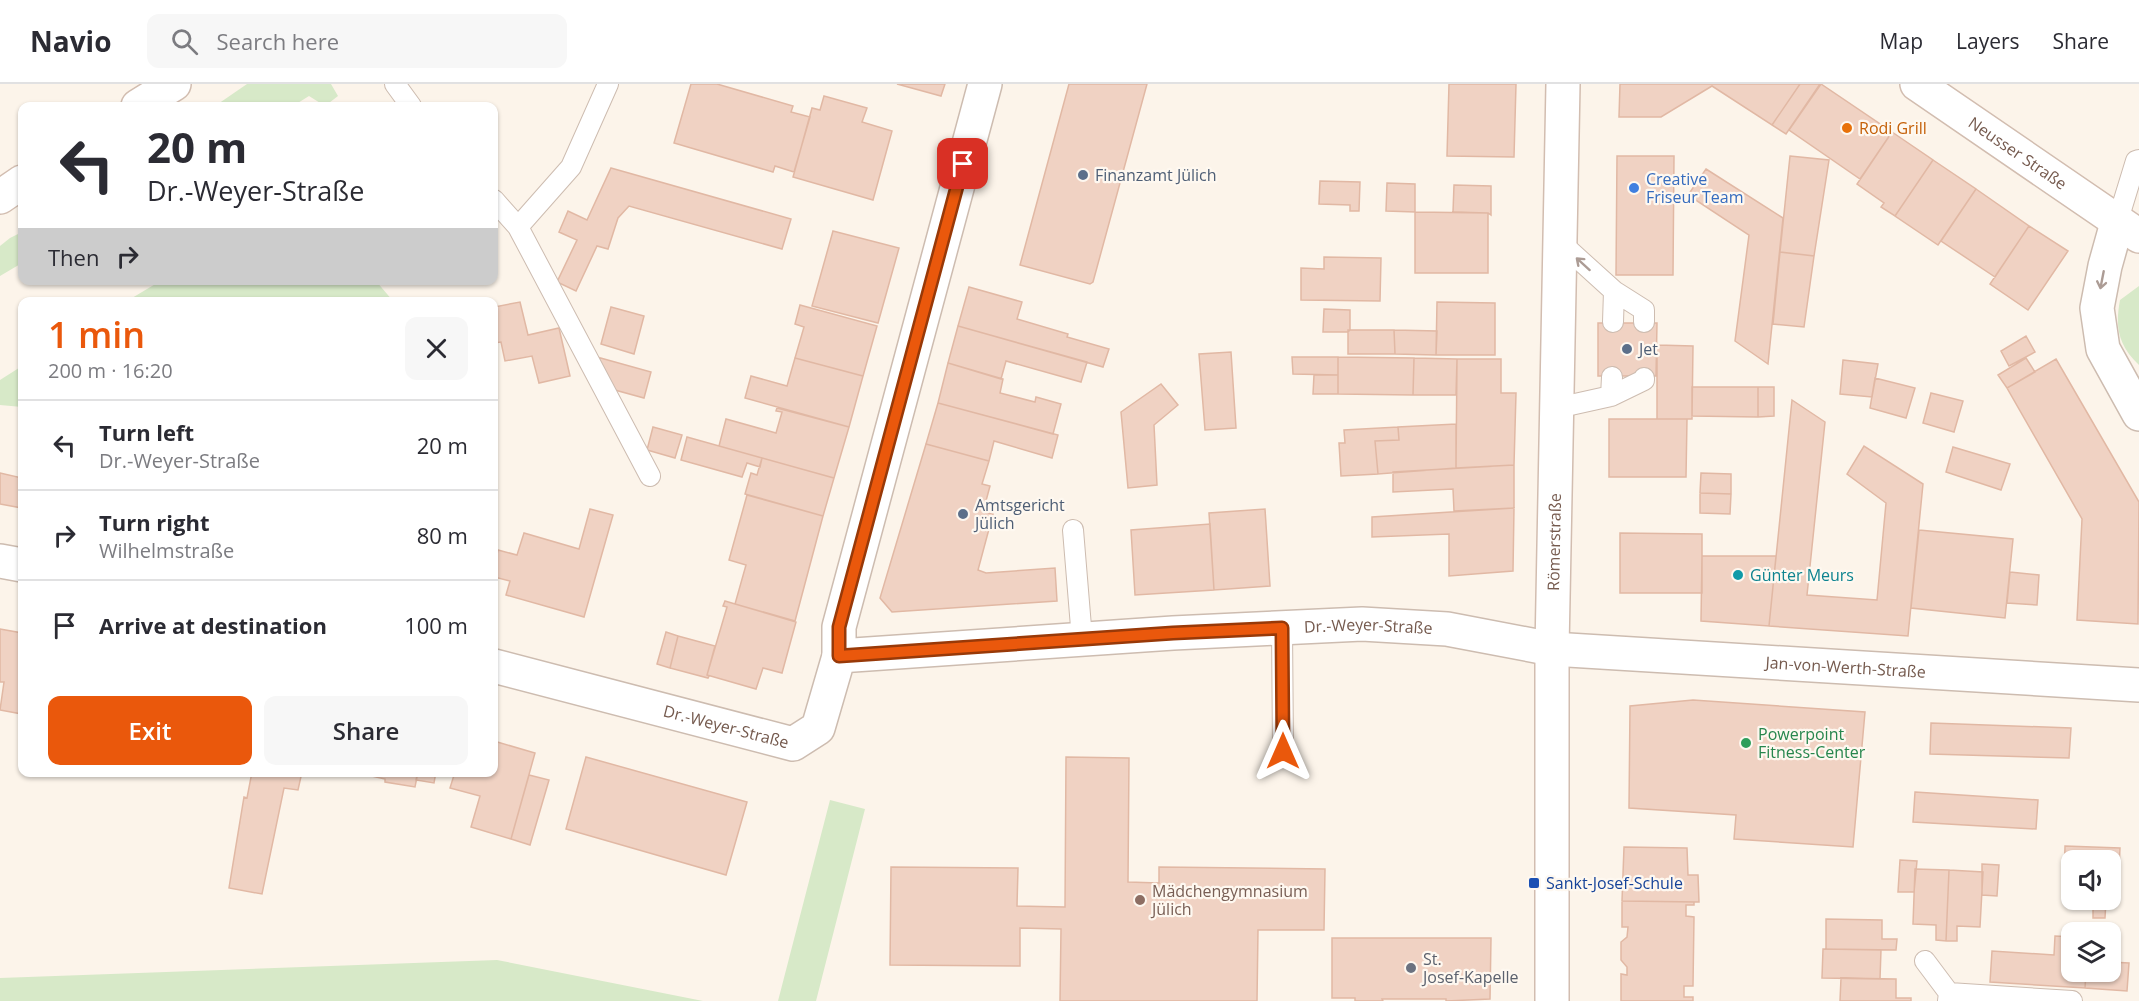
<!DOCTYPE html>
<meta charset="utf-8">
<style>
:root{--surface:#fff;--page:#f7f7f7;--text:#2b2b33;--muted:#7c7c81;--line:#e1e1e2;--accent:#ea580c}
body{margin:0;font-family:"Open Sans",sans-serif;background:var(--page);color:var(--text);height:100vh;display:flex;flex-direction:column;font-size:22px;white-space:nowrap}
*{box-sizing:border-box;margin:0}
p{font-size:20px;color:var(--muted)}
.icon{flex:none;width:33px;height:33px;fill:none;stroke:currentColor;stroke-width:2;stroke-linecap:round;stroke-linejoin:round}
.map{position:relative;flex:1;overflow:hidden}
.panel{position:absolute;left:18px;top:213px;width:480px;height:480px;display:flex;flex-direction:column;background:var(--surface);border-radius:12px;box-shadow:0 2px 4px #0004}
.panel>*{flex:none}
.banner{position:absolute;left:18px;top:18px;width:480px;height:183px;border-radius:12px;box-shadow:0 2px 4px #0004;background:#fff;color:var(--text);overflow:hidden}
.buttons{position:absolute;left:2061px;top:766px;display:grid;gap:12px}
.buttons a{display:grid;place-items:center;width:60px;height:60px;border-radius:12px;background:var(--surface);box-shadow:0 2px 4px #0004;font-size:30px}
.pin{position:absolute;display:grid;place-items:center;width:51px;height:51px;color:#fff;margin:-26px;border-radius:12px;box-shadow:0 3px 9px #0006}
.me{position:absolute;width:66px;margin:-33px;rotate:0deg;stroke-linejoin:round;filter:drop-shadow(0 0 4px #0008)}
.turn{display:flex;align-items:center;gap:21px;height:126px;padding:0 30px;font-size:27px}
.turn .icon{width:78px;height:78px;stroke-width:2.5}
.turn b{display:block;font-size:42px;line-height:51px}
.then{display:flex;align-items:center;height:57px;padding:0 30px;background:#0003;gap:12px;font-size:22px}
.round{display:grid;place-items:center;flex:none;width:63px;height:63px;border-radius:12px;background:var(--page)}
.overview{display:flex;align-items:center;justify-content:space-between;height:102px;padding:0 30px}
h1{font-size:36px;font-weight:600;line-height:45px;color:var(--accent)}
.cta{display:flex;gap:12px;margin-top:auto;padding:12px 30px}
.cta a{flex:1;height:69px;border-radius:12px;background:var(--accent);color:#fff;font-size:24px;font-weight:600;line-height:69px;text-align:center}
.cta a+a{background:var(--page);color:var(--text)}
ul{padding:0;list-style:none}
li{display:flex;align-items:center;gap:18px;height:90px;padding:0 30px;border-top:2px solid var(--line)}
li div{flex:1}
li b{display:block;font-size:22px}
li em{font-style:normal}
header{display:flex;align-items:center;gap:36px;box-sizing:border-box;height:84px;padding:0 30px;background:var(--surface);border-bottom:2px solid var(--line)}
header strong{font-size:28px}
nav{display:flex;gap:33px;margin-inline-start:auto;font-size:21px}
.search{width:420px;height:54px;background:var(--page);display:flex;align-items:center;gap:15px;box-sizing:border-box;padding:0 21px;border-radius:12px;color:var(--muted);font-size:22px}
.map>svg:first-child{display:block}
</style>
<header>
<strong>Navio</strong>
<div class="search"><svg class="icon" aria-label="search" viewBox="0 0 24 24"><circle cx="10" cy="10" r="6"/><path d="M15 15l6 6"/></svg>Search here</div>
<nav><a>Map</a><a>Layers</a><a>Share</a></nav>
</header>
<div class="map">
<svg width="2139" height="917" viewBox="0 0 2139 917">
<rect width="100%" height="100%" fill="#fcf4ea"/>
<path fill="#d7e9c8" d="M247,0H331L338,12L325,22L309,12L293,22H215Z
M22,148V179L0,192V162L10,154Z
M162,196L376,197L393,217H127Z
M2139,202V281C2118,261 2115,243 2120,216Z
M22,282V323L0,321V296Z
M830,716L865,725L816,917H778Z
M497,876L703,917H0V894Z"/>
<path fill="#f0d2c3" stroke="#e1b8a4" stroke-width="1.5" d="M691,0H717L793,22L791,28L810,33L794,88L775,82L773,88L674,59Z
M897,0H945L941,12Z
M1069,0H1147L1093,198L1090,200L1020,181Z
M1449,0H1516L1514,73L1447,72Z
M1620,0H1800L1772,41L1712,2L1661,33H1619Z
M1800,0H1820L1786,50L1772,41Z
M1821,0L1892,48L1860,95L1789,46Z
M824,12L867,24L862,38L892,47L873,116L793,93L812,24L820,26Z
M1892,48L1933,76L1895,132L1881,123L1884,119L1857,100Z
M1617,72H1674L1673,191H1616Z
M1790,72L1829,76L1814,172L1780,168Z
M1933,76L1976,105L1938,161L1895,132Z
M611,84L791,135L782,165L629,122L618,134L608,165L597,162L576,207L557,198L577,156L559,148L568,127L587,136Z
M1706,85L1783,134L1768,280L1735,257L1749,151L1688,111Z
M1320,97L1360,98L1359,127H1350V121L1319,120Z
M1387,99L1415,100V128L1386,127Z
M1454,101L1491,102V131L1488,129L1453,128Z
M1976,105L2029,142L1995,193L1941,157Z
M1415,128L1488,129V189H1415Z
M2029,142L2068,167L2028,226L1990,200Z
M833,147L899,164L878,239L812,222Z
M1780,168L1814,172L1804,243L1773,240Z
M1324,173L1381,174L1380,217L1301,216V184L1324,185Z
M969,203L1022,218L1017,235L1068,250L1067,253L1109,265L1103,283L958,242Z
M520,218L528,251L559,244L570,292L539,299L532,272L505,277L501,258L494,259V223Z
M1437,218L1495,219V271H1436Z
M800,221L877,242L863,292L795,274L804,243L795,240Z
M611,223L644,232L634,270L601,260Z
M1324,225L1350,226V246L1348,248H1323Z
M1598,239H1657L1656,292H1598Z
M958,242L1087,278L1081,298L1006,277L1001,295L948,279Z
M1348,246H1394L1395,270H1348Z
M1394,246L1437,247L1436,271L1395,270Z
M2026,252L2035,268L2009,282L2001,267Z
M1657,261L1693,262L1692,335H1657Z
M1231,268L1236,344L1205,346L1199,270Z
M597,273L651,288L644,314L615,306Z
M1292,273H1338V291L1293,290Z
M1338,273L1414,274L1413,311L1338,310Z
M795,274L863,292L849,343L745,314L751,292L787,302Z
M1414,274L1457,275L1456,311H1413Z
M2026,274L2035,288L2007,304L1998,291Z
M1457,275H1501V309H1516L1514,381L1456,384Z
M2056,275L2139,418L2138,540L2077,536L2082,435L2007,304Z
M1843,276L1878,280L1872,313L1840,310Z
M948,279L1003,295L1000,309L1035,318L1036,313L1061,320L1053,350L938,319Z
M1314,291H1338V310H1313Z
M1875,294L1915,304L1906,334L1870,324Z
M1161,300L1178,321L1154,341L1157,401L1128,404L1121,328Z
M1692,303H1758V333L1692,332Z
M1758,303H1774V332L1758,333Z
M1931,309L1963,317L1954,348L1923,339Z
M1792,316L1825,338L1807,511L1877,516L1886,419L1847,390L1864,362L1923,400L1908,552L1769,542Z
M938,319L1058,351L1052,374L994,357L989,377L926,360Z
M777,324L849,343L834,394L719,362L726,335L776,349L782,328L776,327Z
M1609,335H1687L1686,393H1609Z
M1456,340V384L1378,390L1375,357L1399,356L1398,343Z
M653,343L682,351L675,374L647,366Z
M1398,343L1399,356L1375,357L1378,390L1341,392L1339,359H1345L1344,346Z
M687,353L762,374L760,383L747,379L742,393L681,376Z
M926,360L989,377L982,400L990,402L983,428L993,430L978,486L986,489L1055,484L1057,517L892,528L880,514Z
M1953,363L2010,380L2001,406L1946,388Z
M762,374L834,394L823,432L745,410L751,389L757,391Z
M1514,381V424L1454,427L1453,405L1393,408V388Z
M0,389L22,394V424L0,420Z
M1701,389L1731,390V410L1700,409Z
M1700,409L1731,410L1730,430L1700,429Z
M747,411L823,432L795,537L735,520L746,481L729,476Z
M1514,424L1513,487L1449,492V450L1372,453V433Z
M590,425L613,431L584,533L506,511L510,497L494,493V483L498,466L517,471L524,449L579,465Z
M1265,425L1270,502L1214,506L1209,429Z
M1210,440L1214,506L1135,511L1131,446Z
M1919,446L2013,455L2005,534L1911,524Z
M1620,449L1702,450V509H1620Z
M1702,472H1776L1769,542L1701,537Z
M2010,488L2039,491L2037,521L2007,519Z
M725,517L796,538L782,589L763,584L756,605L707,591L727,523L723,522Z
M0,545L22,549V630L0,626L4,598H0Z
M666,548L678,552L670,584L657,580Z
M678,552L715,562L707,591L709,592L708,594L670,584Z
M1693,616L1865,628L1853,763L1734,755L1736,731L1629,724L1630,622Z
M1931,639L2071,644L2069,674L1930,670Z
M494,657L535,669L511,755L471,743L480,712L450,704L455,688H494Z
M586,673L747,718L726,791L566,745Z
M1066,673L1129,674L1128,798L1159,799V783L1325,785L1324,846H1258L1257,917H1060L1061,845L1020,844V882L890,881L891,783L1018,784L1017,822L1065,823Z
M252,688H302L298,706L284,704L262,810L229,804L244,713L247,714Z
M354,688H418L415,703L385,698V695Z
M418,688H436L434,699L416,696Z
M529,691L549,696L530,761L511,755Z
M1915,708L2038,716L2036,745L1913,738Z
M2065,762L2120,764L2118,803L2110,802V777H2072V800H2064Z
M1624,763L1687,764L1688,791H1698L1699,818L1622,817Z
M1900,776L1917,777L1914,808H1898Z
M1982,780L1999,781L1997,812L1982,811Z
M1915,785L1949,786L1946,857L1936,856V841L1913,840Z
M1949,786L1983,788L1980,843L1957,842V857H1946Z
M2090,816H2106L2105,834H2093V816Z
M1622,817L1694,818V821H1686V832L1694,833L1693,902H1684V913H1693V917H1621V890L1627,891V883L1621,876V858L1627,853L1628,843H1622Z
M1826,835L1882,836V855H1897L1896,866L1826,865Z
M2055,852L2072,853V888H2086L2085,904L1990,898L1992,867L2054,871Z
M1332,854H1491L1490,915L1446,917V915H1382L1383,917H1355V914H1332Z
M1823,865L1881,866L1880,895L1822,894Z
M2110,878L2129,879L2127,907L2085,904L2086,888H2110Z
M1841,894L1896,895V914H1911V917H1840Z"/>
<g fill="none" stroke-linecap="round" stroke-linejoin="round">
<g stroke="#cdbcb0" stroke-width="22">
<path id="lane" d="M395,0L411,22
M494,116L518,143L650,392
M2117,139L2136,77L2139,76
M518,143L571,83L608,0
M1561,159L1614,207L1613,238
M1614,207L1644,226V238
M1611,312L1644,296V294
M1557,324L1611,312L1612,293
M1073,446L1082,555
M1282,544L1283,667
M1925,877L1949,909
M1948,917L1949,909L2072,917"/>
</g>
<g stroke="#cdbcb0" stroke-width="36">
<g id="street">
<path d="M2117,139L2105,182L2097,224L2103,265L2139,330"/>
<path d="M0,477L22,481"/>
<path d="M839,572V543L985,0"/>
<path id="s1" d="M494,582L793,660L818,644L839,572L1173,549L1362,540L1447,545L1552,565L2139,601"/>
</g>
</g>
<g stroke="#d2bdb0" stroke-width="36">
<g id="secondary">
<path id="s2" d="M1917,0L2139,152"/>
<path d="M138,22L174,0"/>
<path d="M0,113L22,98"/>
<path id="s3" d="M1552,917V565L1563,0"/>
</g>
</g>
<use href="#lane" stroke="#fff" stroke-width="20"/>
<use href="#street" stroke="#fff" stroke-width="33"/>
<use href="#secondary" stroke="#fff" stroke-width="33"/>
</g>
<defs><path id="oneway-shaft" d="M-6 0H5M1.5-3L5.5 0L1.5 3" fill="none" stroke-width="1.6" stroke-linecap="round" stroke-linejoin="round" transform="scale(1.5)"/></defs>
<g stroke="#ac9c95">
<use href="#oneway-shaft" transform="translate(1583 180) rotate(-138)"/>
<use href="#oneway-shaft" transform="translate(2102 196) rotate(101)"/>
</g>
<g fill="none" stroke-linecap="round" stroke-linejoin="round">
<g stroke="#983908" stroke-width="15">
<path id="route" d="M963,80L839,543V572L1173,549L1282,544L1283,667"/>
</g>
<use href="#route" stroke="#ea580c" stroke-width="10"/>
</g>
<circle fill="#e8710a" stroke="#fef8f0" stroke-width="2" cx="1847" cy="44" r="6"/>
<g fill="#5c6f8a" stroke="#fef8f0" stroke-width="2">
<circle cx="1083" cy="91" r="6"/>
<circle cx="1627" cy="265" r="6"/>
<circle cx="963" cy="430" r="6"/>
</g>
<circle fill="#3f7fe0" stroke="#fef8f0" stroke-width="2" cx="1634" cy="104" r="6"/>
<circle fill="#0f9aa8" stroke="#fef8f0" stroke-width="2" cx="1738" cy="491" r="6"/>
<circle fill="#2e9e5b" stroke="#fef8f0" stroke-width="2" cx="1746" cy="659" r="6"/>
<rect fill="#1a4fb4" stroke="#fef8f0" stroke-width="2" x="1528" y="793" width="12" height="12" rx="3"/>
<circle fill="#8d6e63" stroke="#fef8f0" stroke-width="2" cx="1140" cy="816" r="6"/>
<circle fill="#6b7280" stroke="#fef8f0" stroke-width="2" cx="1411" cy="884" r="6"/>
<g text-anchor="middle" stroke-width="4.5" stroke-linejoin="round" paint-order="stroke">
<g font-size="16" fill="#c56008" stroke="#fef8f0" text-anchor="start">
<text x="1859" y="50">Rodi Grill</text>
</g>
<g font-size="16" fill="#755a4e" stroke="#fef8f0">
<text dy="6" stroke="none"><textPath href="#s2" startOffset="122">Neusser Straße</textPath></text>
<text dy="6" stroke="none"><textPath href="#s3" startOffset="459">Römerstraße</textPath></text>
<text dy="6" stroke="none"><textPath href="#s1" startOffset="944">Dr.-Weyer-Straße</textPath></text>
<text dy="6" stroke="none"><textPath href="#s1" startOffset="1424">Jan-von-Werth-Straße</textPath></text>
<text dy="6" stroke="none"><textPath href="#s1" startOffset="240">Dr.-Weyer-Straße</textPath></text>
</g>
<g font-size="16" fill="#4e5e75" stroke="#fef8f0" text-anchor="start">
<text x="1095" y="97">Finanzamt Jülich</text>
<text x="1639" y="271">Jet</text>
<text x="975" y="427">Amtsgericht<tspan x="975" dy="18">Jülich</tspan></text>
</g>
<g font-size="16" fill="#366cbe" stroke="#fef8f0" text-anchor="start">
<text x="1646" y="101">Creative<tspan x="1646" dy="18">Friseur Team</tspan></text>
</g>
<g font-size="16" fill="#0d838f" stroke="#fef8f0" text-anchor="start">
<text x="1750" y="497">Günter Meurs</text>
</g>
<g font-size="16" fill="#27864d" stroke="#fef8f0" text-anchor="start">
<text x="1758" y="656">Powerpoint<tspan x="1758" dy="18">Fitness-Center</tspan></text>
</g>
<g font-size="16" fill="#164399" stroke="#fef8f0" text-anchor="start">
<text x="1546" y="805">Sankt-Josef-Schule</text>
</g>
<g font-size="16" fill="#785e54" stroke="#fef8f0" text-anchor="start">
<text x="1152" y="813">Mädchengymnasium<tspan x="1152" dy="18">Jülich</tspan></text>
</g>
<g font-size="16" fill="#5b616d" stroke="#fef8f0" text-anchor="start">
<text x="1423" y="881">St.<tspan x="1423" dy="18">Josef-Kapelle</tspan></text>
</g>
</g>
</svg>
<div class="buttons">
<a><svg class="icon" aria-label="sound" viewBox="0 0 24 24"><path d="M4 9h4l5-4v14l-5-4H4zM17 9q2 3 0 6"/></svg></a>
<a><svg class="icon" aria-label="layers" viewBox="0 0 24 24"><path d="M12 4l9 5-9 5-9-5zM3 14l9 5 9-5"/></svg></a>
</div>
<div class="pin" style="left:963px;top:80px;background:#d93025"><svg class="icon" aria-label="arrive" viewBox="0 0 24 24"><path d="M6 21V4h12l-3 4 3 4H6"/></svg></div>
<svg class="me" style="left:1283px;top:667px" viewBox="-20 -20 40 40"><path d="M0-17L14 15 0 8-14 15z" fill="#ea580c" stroke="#fff" stroke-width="4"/></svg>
<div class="banner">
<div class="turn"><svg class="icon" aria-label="left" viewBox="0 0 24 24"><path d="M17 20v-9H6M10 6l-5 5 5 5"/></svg><div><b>20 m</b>Dr.-Weyer-Straße</div></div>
<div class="then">Then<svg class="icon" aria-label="right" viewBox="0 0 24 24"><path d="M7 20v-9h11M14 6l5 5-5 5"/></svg></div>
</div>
<section class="panel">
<div class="overview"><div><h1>1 min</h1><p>200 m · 16:20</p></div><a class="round"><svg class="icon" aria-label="close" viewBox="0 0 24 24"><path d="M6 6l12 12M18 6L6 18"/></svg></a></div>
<ul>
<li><svg class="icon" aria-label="left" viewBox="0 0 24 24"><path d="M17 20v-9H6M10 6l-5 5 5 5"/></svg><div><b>Turn left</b><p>Dr.-Weyer-Straße</p></div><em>20 m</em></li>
<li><svg class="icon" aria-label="right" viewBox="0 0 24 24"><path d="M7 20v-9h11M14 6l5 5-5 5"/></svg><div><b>Turn right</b><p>Wilhelmstraße</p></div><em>80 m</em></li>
<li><svg class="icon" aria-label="arrive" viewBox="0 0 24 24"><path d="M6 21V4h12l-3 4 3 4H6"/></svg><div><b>Arrive at destination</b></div><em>100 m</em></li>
</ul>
<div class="cta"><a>Exit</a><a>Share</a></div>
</section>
</div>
